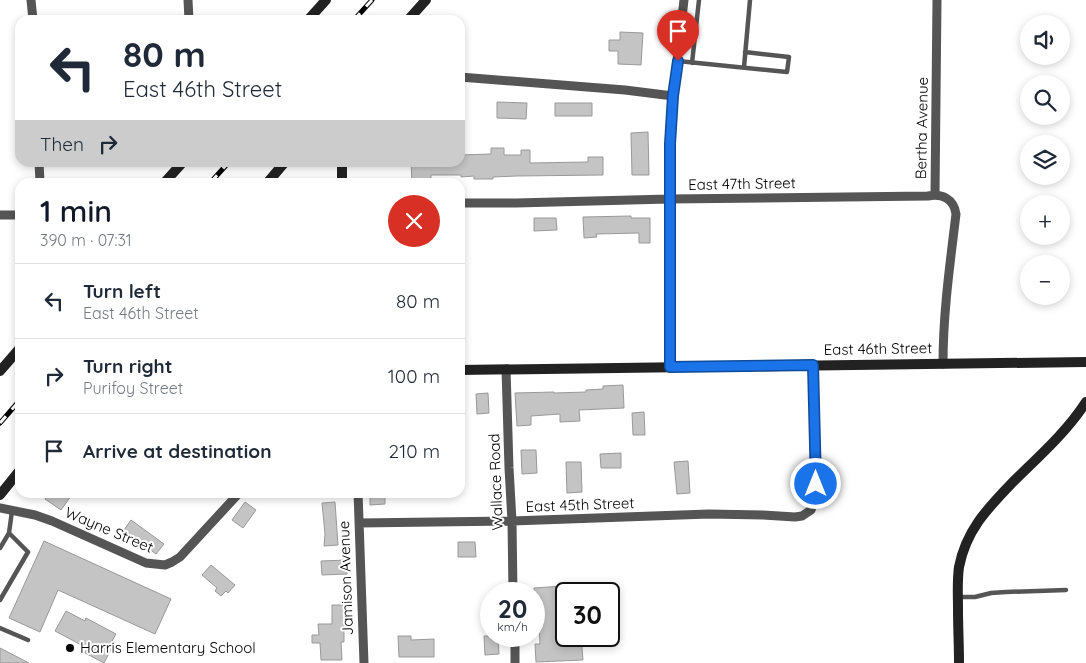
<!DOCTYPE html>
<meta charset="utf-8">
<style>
:root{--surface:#fff;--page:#f6f6f7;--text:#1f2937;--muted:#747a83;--line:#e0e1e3;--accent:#111827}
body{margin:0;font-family:Quicksand,sans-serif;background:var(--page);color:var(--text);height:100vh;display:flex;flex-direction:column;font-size:19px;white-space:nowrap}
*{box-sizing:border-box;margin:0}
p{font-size:16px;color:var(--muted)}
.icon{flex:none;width:28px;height:28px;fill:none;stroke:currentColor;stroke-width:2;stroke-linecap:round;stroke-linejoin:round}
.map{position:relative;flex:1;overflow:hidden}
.drawer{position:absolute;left:15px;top:178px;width:450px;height:320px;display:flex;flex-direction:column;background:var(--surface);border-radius:15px;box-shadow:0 2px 8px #0003}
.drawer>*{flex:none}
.top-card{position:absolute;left:15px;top:15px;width:450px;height:152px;border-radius:15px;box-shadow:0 2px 8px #0003;background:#fff;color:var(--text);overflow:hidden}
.controls{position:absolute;left:1020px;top:15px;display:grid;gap:10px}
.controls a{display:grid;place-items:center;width:50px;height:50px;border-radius:50%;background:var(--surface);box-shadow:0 2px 8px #0003;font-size:25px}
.speed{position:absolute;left:480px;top:582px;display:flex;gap:10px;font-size:25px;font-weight:700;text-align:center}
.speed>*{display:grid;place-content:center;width:65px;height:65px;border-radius:50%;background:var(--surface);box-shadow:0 2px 8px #0003;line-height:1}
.speed small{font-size:12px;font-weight:400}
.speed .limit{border:2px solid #111;border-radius:8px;background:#fff;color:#111}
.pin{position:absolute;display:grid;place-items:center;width:42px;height:42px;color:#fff;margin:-51px -21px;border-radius:50% 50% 50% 0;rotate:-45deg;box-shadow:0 0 5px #0007}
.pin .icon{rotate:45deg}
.me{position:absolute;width:55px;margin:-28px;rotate:0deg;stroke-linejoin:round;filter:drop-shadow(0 0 4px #0008)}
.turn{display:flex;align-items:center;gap:18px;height:105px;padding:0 25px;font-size:22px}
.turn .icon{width:65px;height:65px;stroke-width:2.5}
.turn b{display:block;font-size:35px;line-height:42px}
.then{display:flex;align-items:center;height:48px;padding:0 25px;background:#0003;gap:10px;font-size:19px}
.round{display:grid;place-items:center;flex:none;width:52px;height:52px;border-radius:26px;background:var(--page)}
.summary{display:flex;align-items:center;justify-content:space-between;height:85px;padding:0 25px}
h1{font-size:30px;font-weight:600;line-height:38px;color:var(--accent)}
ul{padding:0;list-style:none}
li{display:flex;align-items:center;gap:15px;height:75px;padding:0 25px;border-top:1px solid var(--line)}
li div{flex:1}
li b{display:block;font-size:19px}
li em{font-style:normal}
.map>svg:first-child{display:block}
</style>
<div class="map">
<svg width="1086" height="663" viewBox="0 0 1086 663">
<rect width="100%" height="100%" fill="#fff"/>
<path fill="#c4c4c4" stroke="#999" d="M620,32L643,33L641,65L618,64V51H609V40H620Z
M497,102L527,103L526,119L497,118Z
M555,103H592V116H555Z
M648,132L649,175H632L631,133Z
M491,148H504V155H521V150H530V163L588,162V157H603V175L517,176L493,177V179H474V176L461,177V175H431V182H412L411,162H460V155L491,154Z
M631,216V218H650V243H639V233L596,234L597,237L584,238L583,217Z
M534,218H556L557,230L534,231Z
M623,385L624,408L579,410L580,421L560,422V414L531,416V425L517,426L515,393L554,392V393L586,392V390L603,389V386Z
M488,393L489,413L477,414L476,394Z
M644,412L645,435H633L632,413Z
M521,450H536L537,473L522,474Z
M621,453V468H601L600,454Z
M688,461L690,493L677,494L674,462Z
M566,462H581L582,492L567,493Z
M49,492H65L71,496L61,510L45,499Z
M370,492H385V504L370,505Z
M245,502L256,510L243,528L232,520Z
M335,502L338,545L324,546L325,534L322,503Z
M131,520L164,544L156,554L124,530Z
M44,541L171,599L155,634L58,590L40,632L9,618Z
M458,542H475L476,557H458Z
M347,560V574L322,575L321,561Z
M211,565L235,585L228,593L226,591L221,596L215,591L217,588L202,575Z
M563,586L564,602H566V636H581L583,660L536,662L535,644H540L538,605H534V588Z
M332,605H345L346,616H344V642H341L342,660H321L320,643H312V635H319L318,624H332Z
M66,611L85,621L86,618L116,634L112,641L115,642L104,663L85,653L87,648L55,631Z
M398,636H411V640L434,639V657H399Z
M484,636H498L499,654L485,655Z
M0,648L29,663H0Z"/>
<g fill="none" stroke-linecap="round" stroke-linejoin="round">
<path stroke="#555" stroke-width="4.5" d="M678,61L787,72L789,57L745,52
M692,63L699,0
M744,67L750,0
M0,548L9,533L12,511
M959,597H975L991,593L1006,592L1066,590
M0,600L28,552L9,533
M0,628L28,640"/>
<path stroke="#555" stroke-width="9" d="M31,0L33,20
M188,0L189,20
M460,77L625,90L673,96
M39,162L40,182
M935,194L937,0
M460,203H516L669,199L928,196C942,193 954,199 956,214C950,264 943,313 943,364
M0,215H20
M670,367V144L673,96L684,0
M506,369L509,468L512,521L513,594
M358,492L364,663
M0,508L35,515L52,521L146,563L165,565L172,562L180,557L240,492
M359,523L512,521L709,514L763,515L795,517L802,516L811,510L815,498L816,471L813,365
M515,636V663"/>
<path stroke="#222" stroke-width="10" d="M308,20L326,0
M408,20L426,0
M342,162V182
M165,182L183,162
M268,182L285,162
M460,370L1086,362
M0,371L20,348
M0,495L20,470
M959,663C959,645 958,627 958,609C958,595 957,581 959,567C966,531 986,510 1011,484C1037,458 1066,433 1086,402"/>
<g stroke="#000" stroke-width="5">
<path id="rail" d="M354,20L372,0
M211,182L229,162
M0,423L20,400"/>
</g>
<use href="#rail" stroke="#fff" stroke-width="3" stroke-dasharray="9" stroke-linecap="butt"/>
</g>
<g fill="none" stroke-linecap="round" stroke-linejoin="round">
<g stroke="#114b97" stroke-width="12">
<path id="route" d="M678,61L673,96L670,144V367L813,365L816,484"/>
</g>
<use href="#route" stroke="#1a73e8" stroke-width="9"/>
</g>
<circle fill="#000" stroke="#fff" stroke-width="2" cx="70" cy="648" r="5"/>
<g text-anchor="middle" stroke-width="4" stroke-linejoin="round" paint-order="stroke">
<g font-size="15" fill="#000" stroke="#fff">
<text transform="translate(922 128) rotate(-89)" y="5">Bertha Avenue</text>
<text transform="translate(742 184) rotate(-1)" y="5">East 47th Street</text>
<text transform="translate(878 349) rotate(-1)" y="5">East 46th Street</text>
<text transform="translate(496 482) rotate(-92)" y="5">Wallace Road</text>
<text transform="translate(580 505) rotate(-2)" y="5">East 45th Street</text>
<text transform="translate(109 530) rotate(23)" y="5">Wayne Street</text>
<text transform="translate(346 578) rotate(-92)" y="5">Jamison Avenue</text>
</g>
<g font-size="15" fill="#000" stroke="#fff" text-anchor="start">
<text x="80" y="653">Harris Elementary School</text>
</g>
</g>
</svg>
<div class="controls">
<a><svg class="icon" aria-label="sound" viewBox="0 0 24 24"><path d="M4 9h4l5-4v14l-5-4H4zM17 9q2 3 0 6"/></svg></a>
<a><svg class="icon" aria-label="search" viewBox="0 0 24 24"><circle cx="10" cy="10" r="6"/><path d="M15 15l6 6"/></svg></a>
<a><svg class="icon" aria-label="layers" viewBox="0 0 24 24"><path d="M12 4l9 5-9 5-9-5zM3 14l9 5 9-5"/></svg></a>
<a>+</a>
<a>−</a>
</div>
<div class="speed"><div>20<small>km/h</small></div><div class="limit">30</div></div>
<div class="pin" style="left:678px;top:61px;background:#d93025"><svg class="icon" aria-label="arrive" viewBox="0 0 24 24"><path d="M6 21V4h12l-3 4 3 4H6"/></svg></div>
<svg class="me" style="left:816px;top:484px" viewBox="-20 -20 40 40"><circle r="17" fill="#1a73e8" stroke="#fff" stroke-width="3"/><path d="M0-11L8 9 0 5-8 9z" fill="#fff"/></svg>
<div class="top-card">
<div class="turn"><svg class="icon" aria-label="left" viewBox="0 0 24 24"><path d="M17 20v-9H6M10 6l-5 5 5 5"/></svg><div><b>80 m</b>East 46th Street</div></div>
<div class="then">Then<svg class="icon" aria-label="right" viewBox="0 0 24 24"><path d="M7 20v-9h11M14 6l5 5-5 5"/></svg></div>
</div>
<section class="drawer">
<div class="summary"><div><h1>1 min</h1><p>390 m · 07:31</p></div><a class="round" style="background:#d93025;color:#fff"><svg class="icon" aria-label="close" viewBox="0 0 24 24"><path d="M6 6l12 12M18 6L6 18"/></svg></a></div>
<ul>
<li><svg class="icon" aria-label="left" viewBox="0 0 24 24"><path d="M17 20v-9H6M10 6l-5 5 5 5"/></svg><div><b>Turn left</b><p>East 46th Street</p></div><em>80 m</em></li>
<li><svg class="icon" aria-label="right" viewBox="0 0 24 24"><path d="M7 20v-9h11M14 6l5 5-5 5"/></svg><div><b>Turn right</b><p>Purifoy Street</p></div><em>100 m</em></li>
<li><svg class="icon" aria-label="arrive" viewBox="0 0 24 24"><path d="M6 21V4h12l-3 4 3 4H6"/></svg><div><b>Arrive at destination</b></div><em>210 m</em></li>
</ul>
</section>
</div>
